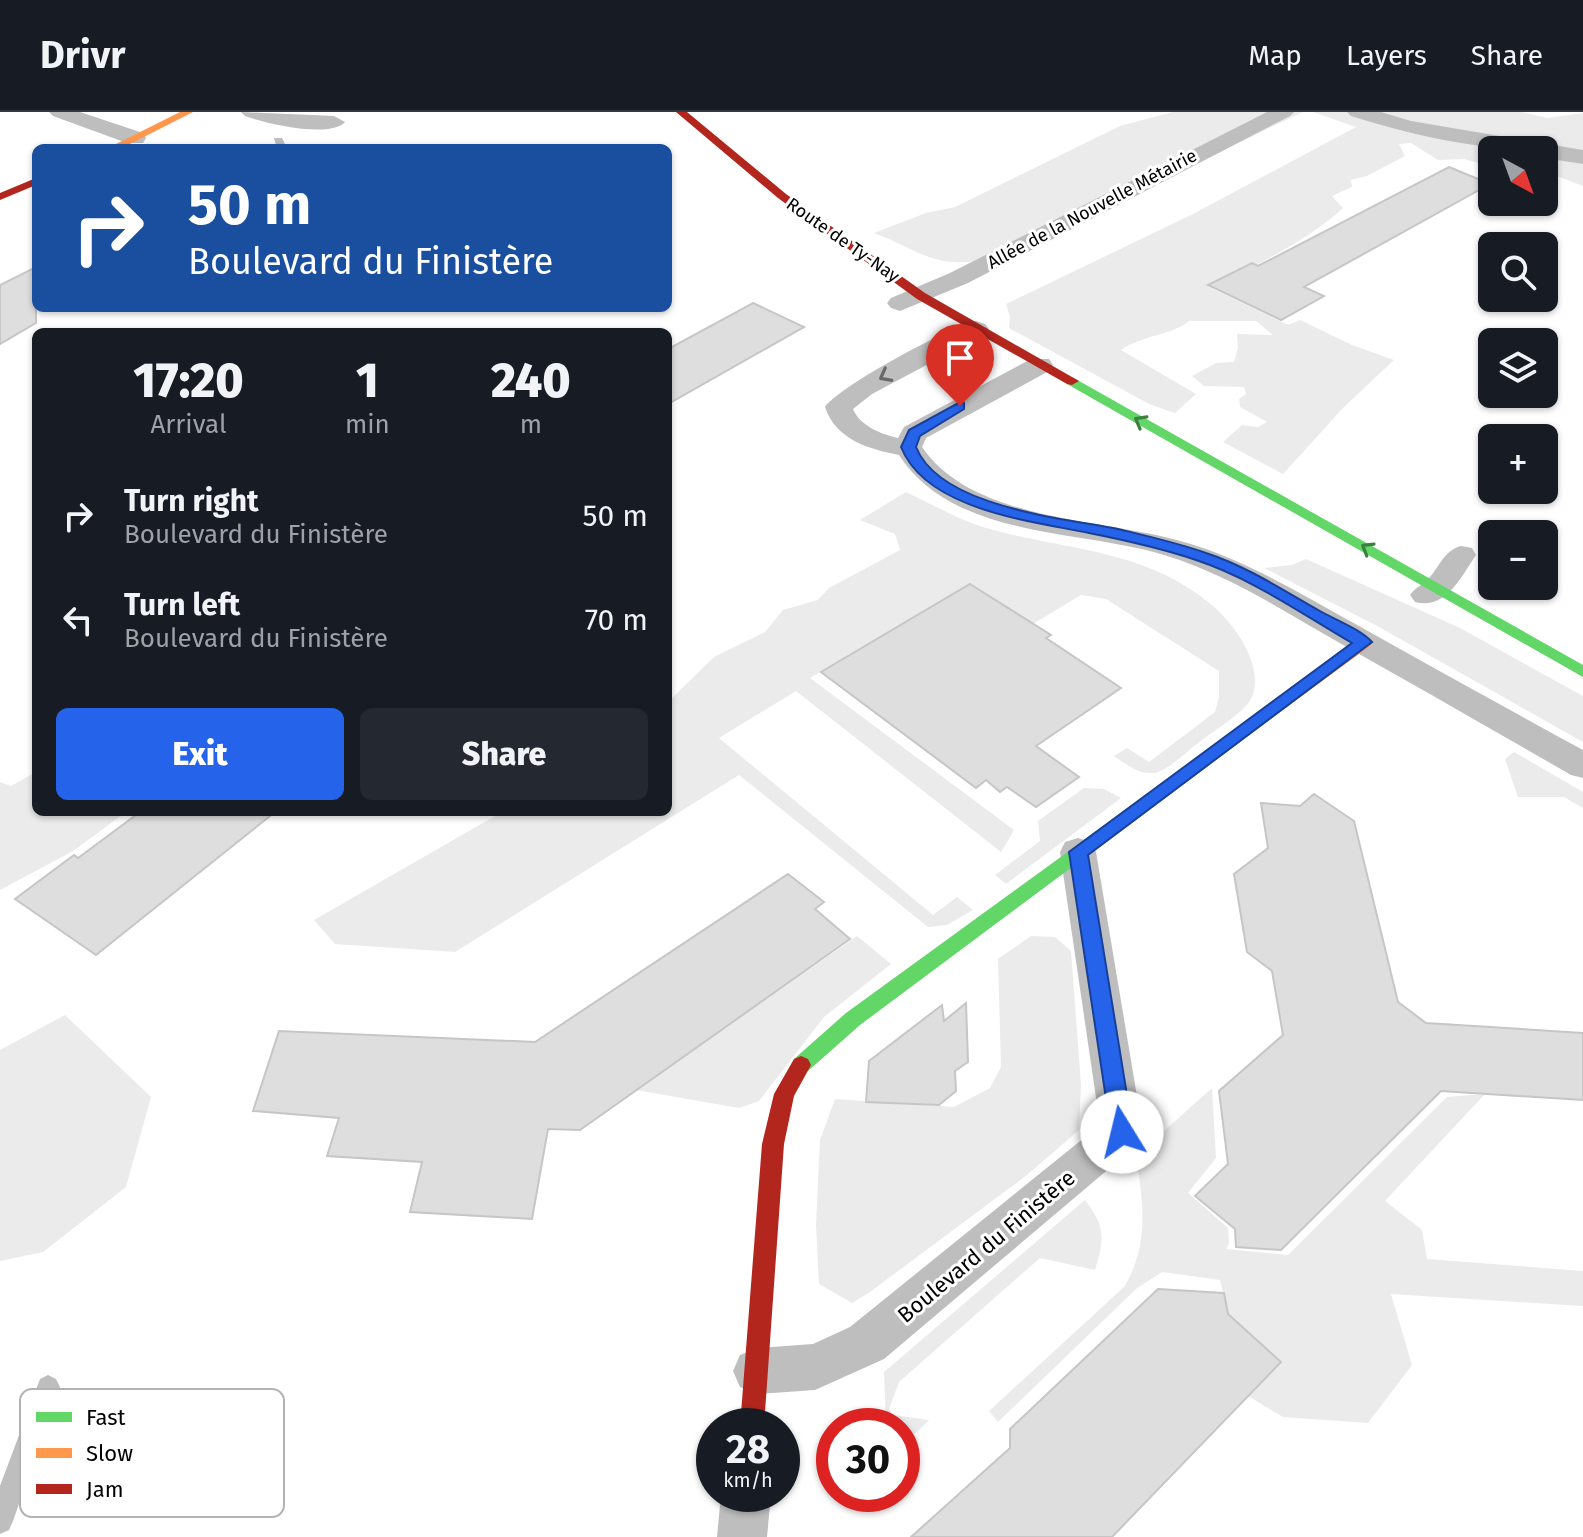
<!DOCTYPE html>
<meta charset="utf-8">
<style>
:root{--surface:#171b24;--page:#242831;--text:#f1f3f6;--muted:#9ea1a6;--line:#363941;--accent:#2563eb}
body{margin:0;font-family:"Fira Sans",sans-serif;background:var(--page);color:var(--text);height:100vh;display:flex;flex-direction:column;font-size:30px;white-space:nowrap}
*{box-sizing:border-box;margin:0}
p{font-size:26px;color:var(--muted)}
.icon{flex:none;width:44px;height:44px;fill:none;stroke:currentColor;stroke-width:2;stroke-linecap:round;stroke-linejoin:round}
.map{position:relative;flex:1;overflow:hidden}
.details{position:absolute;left:32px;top:216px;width:640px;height:488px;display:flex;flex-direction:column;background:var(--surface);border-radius:12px;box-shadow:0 2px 6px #0004}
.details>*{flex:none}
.guide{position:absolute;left:32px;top:32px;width:640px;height:168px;border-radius:12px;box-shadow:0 2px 6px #0004;background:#1a4fa0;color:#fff;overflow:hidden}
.needle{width:52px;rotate:139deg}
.buttons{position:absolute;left:1478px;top:24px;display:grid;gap:16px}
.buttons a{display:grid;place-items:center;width:80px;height:80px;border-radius:12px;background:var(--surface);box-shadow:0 2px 6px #0004;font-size:40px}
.speed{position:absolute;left:696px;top:1296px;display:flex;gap:16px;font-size:40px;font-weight:700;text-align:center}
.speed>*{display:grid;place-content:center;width:104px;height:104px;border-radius:50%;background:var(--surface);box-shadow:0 2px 6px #0004;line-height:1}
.speed small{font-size:20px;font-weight:400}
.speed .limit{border:12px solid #d22;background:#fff;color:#111}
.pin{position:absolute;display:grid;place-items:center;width:68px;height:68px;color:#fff;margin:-82px -34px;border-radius:50% 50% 50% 0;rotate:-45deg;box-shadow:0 0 8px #0007}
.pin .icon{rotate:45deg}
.me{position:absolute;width:88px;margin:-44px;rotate:351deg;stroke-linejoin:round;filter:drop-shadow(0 0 6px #0008)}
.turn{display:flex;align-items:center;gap:28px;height:168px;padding:0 24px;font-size:36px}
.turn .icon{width:104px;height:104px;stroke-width:2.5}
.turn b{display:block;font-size:56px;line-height:68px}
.eta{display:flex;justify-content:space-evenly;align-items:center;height:136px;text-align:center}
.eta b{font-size:48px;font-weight:800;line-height:56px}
.button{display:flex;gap:16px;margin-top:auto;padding:16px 24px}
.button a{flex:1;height:92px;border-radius:12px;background:var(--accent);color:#fff;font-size:32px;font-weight:800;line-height:92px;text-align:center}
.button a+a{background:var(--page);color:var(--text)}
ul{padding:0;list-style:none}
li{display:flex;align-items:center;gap:24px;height:104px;padding:0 24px}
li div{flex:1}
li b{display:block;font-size:30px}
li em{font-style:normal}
header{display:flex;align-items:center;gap:48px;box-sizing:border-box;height:112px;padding:0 40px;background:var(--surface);border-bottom:2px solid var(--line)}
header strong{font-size:38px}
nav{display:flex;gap:44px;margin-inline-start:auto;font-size:28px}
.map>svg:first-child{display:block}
</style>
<header>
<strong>Drivr</strong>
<nav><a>Map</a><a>Layers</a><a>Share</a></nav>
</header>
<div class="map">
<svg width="1583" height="1425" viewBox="0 0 1583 1425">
<rect width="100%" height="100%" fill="#fff"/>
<path fill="#ebebeb" d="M1173,0H1303L998,146C933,158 930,143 874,121L926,101L955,95L1120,14Z
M1313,0H1521L1548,6L1583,1V74L1544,59V38H1492V55L1464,47L1438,48L1411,31L1399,32L1405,44L1367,64L1351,68L1352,75L1332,84L1343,96C1306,130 1257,152 1211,176L1288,213L1300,208L1352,233L1394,248L1343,296L1283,362L1223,330L1242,313L1258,315L1267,310L1240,295L1239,287L1246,282L1244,275L1204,274L1192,264L1216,251L1234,250L1238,236L1237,222L1273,223L1256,209H1189C1175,222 1140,224 1121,238L1196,282L1175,301L1149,292L1009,216L1010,205L1006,192L1193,102L1356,15Z
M906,380C934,393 960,409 990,417C1069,439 1146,437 1213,494C1236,513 1272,565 1246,594C1234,607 1216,617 1202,628C1189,637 1172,655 1158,660C1141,665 1126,652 1114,644L1127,636L1149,650L1215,600L1219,585V559L1106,487L1081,483L1033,512L970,472L810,566L1014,718L1001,740L796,579L719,626L933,803L957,785L973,798L947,813L928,815L739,663L455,840L335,832L314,808L502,700H668V590L714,545L765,520L783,498L818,488L829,476L900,438L895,422L860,408Z
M1306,447L1460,516L1583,584V630L1379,515L1264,456L1292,453Z
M1514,640L1583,680V696L1564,685H1518L1505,647Z
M36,660V700H126L73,739L0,778V670L11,674Z
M1084,676L1104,677L1121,686L1006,772L995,763L1040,729L1038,709Z
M857,824L891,852L824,905L759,989L739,996L636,978Z
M1031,824L1055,825L1071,839L1081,973L1079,1018L1027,1063L870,1180L852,1191L819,1172L816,1113L820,1028L835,987L954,995L990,976L1001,955L998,847Z
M65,903L151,985L126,1075L43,1140L0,1149V938Z
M1212,976L1216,1046L1188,1081L1228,1116L1229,1131L1226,1137L1288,1143L1447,985L1485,982L1385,1089L1422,1118L1427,1147L1583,1159V1194L1391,1182L1412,1253L1368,1311L1283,1305L1248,1284L1281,1249L1228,1202L1220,1168L1162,1160L1136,1177L998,1310L989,1299L1124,1175C1150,1133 1143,1090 1136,1044Z
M1085,1088C1105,1114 1105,1126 1095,1158L1040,1146L899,1270L889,1297L893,1303L929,1308L916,1321L902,1325V1314H886L884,1260Z"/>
<path fill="#dedede" stroke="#c6c6c6" stroke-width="2" d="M1449,55L1490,72L1304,175L1324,184L1281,208L1208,173L1252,151L1258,154Z
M36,155V211L0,232V173Z
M753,191L804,215L668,292V237Z
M970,472L1051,523L1046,526L1121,576L1036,634L1079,665L1036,695L1007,675L1000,680L986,668L976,676L821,560Z
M1314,682L1354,709L1398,890L1426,911L1583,921V988L1441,979L1281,1138L1236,1135L1235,1117L1195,1084L1228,1052L1219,979L1283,923L1272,859L1247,840L1234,762L1268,736L1261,691L1300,694Z
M140,700H275L96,843L15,787L74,743L78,746Z
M788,762L824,790L815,797L850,827L580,1018L548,1017L532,1107L410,1100L422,1050L327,1044L339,1006L253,999L279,919L535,930Z
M966,891L968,950L955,959L956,979L939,993L866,990L869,949L942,893L944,909Z
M1158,1177L1224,1181L1228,1202L1281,1250L1112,1425H911L1010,1336V1317Z"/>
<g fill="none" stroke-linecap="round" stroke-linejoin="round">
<path fill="#bebebe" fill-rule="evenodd" d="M274,26H282L287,36H277Z
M48,1263L56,1267L60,1275L13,1409L9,1418L0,1422V1374L40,1267Z"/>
<path fill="#bebebe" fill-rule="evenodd" d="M49,0H80L143,21L146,26L143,31H127L53,4Z
M241,0L334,4L345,10C330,27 264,11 245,4Z
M1267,0H1294L1290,4L968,171L900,199L891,196L887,191L891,186L950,161Z
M1347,0H1381L1411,9L1583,38V52L1544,46V38C1477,38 1414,24 1351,4Z
M976,209L985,212L989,217L985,222L872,282L853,297C860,314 881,322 898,326L904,315L1031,247H1049L1053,253L1049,259L926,326L922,335C973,410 1103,406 1184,430C1247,448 1302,483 1359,514C1434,556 1508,597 1583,638V666L1571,663C1493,618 1416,574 1338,530C1282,498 1227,462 1164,443C1078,417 954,427 899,343C869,337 836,328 825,295C841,273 948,216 976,209Z
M1461,434L1472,436L1476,443C1461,465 1446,498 1415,490L1410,483C1415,476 1419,475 1425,470C1439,458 1442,439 1461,434Z
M1078,726L1091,730L1096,740L1143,1020L1137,1033L884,1247L815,1278L757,1282L740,1275L733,1259L740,1243L757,1236L813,1232L850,1215L1100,1013L1060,740L1065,730Z
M721,1382H771L767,1425H717Z"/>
<path fill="#63d668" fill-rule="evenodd" d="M1072,265L1583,553V565L1067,272V266Z
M1274,590L1282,596L1280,600L860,913L808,959L801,962L794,959L791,953L794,947L846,901Z"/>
<path fill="#ff974d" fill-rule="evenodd" d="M180,0H193L122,36H108Z
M1364,525L1370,526L1372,530L1370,534L1280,600H1268L1266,596L1268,592Z"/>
<path fill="#b3261e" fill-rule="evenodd" d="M676,0H687L786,82L925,181L1079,269L1072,273L1067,272L917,187L778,86Z
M36,66V73L0,88V81Z
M801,944L808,947L811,953L794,984L784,1032L764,1314H740L762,1032L774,982L794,947Z"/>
</g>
<defs><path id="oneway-chevron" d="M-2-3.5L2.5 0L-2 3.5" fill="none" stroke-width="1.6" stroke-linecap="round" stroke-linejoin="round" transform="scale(2)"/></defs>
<use stroke="#686868" href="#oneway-chevron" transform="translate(885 264) rotate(152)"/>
<g stroke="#3b803e">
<use href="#oneway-chevron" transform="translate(1140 309) rotate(-151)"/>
<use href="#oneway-chevron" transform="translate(1367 436) rotate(-149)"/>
</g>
<path fill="#2563eb" stroke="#184099" stroke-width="2" d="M960,290L964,291V297L920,324L916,335C940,395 1062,406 1118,417C1147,424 1178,431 1206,441C1246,454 1283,478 1320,499C1336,508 1360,517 1372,530L1088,743L1133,1020L1130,1026L1122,1029L1115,1026L1111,1020L1069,740L1352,531C1302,502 1251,466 1196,448C1161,436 1124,428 1089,421C1031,409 926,398 901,335L909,318Z"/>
<g text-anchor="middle" stroke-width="6" stroke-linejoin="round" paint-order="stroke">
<g font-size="18" fill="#000" stroke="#fff">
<text transform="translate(1092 97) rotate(-28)" y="6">Allée de la Nouvelle Métairie</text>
<text transform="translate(843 128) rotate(35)" y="6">Route de Ty-Nay</text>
</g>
<g font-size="22" fill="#000" stroke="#fff">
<text transform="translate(986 1134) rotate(-40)" y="8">Boulevard du Finistère</text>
</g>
</g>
<rect x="20" y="1277" width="264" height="128" rx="12" fill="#fff" stroke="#b2b2b2" stroke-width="2"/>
<rect x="36" y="1300" width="36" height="10" fill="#63d668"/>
<rect x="36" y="1336" width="36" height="10" fill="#ff974d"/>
<rect x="36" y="1372" width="36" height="10" fill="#b3261e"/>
<g font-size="22" fill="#000">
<text x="86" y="1313">Fast</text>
<text x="86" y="1349">Slow</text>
<text x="86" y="1385">Jam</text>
</g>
</svg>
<div class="buttons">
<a><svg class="needle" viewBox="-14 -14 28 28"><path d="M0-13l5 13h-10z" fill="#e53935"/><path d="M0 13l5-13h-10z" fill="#9ea1a6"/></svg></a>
<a><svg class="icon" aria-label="search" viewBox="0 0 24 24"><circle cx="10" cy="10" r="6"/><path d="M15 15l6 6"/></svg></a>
<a><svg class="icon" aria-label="layers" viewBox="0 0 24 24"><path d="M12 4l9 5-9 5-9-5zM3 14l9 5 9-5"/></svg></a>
<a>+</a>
<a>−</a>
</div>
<div class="speed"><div>28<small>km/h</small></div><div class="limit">30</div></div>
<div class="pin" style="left:960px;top:294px;background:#d93025"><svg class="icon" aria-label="arrive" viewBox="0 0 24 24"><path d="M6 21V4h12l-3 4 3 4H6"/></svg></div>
<svg class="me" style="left:1122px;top:1020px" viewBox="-20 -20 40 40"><circle r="19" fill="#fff"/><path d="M0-13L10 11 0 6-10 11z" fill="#2563eb"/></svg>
<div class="guide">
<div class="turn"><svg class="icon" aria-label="right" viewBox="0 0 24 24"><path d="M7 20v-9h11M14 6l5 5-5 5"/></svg><div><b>50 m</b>Boulevard du Finistère</div></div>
</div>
<section class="details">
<div class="eta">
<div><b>17:20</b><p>Arrival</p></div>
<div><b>1</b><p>min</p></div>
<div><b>240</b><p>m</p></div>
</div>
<ul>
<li><svg class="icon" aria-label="right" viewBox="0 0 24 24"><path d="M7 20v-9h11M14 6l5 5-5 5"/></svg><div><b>Turn right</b><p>Boulevard du Finistère</p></div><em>50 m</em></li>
<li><svg class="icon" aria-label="left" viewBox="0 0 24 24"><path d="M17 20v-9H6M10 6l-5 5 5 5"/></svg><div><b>Turn left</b><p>Boulevard du Finistère</p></div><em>70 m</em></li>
</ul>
<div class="button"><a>Exit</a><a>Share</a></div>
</section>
</div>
